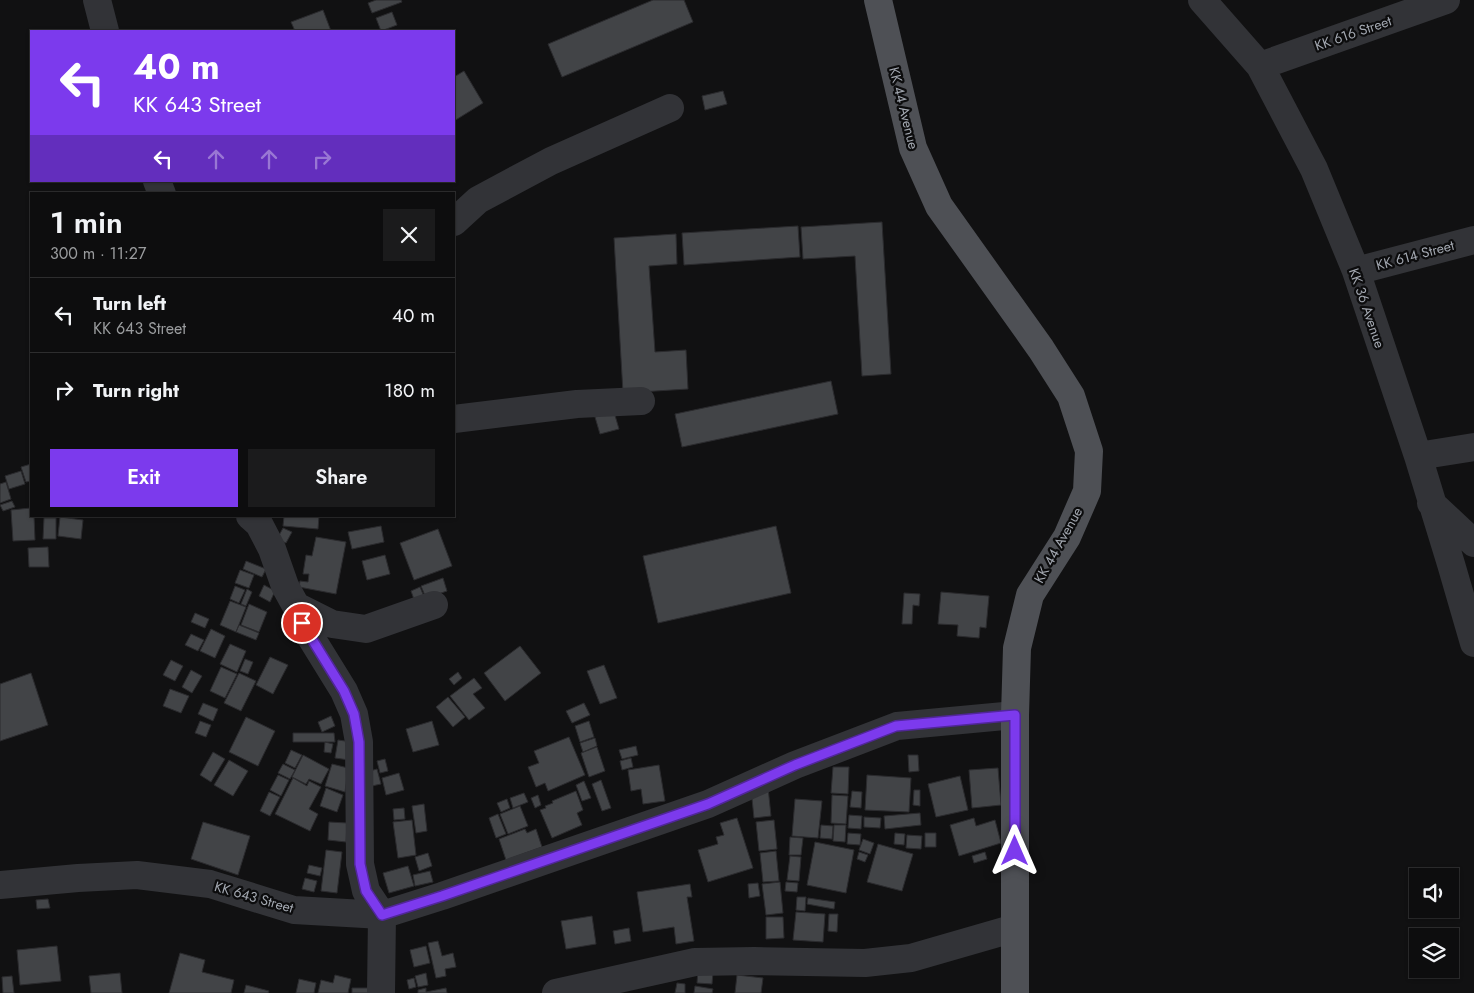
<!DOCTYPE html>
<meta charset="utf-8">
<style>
:root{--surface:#0d0d0e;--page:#1b1b1c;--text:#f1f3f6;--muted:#9a9c9e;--line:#2d2d2e;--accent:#7c3aed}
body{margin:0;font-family:Jost,sans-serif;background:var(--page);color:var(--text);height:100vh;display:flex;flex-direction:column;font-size:19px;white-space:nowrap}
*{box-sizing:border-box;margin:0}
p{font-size:16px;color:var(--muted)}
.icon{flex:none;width:28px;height:28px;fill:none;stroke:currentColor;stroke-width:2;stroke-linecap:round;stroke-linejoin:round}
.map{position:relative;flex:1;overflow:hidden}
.side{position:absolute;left:30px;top:192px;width:425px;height:325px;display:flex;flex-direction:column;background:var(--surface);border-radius:0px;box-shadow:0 1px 4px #0004,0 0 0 1px var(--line)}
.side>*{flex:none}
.hud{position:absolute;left:30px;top:30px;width:425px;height:152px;border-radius:0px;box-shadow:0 1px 4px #0004,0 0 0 1px var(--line);background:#7c3aed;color:#fff;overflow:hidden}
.buttons{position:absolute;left:1409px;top:868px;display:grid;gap:10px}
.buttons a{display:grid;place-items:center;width:50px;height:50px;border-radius:0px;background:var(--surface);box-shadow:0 1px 4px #0004,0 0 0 1px var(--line);font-size:25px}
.pin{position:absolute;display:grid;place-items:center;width:42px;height:42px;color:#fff;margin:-21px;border:2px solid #fff;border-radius:50%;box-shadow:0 1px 5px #0007}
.me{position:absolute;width:55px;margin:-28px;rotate:0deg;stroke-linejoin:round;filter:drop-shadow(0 0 4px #0008)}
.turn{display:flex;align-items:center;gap:18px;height:105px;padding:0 20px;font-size:22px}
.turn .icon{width:65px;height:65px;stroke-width:2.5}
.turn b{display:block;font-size:35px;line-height:42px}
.lanes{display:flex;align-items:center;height:48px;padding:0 20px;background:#0003;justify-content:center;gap:25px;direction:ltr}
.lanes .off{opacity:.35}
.round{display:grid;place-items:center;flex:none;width:52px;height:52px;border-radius:0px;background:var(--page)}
.overview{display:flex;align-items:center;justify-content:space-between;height:85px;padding:0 20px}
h1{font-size:30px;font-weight:600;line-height:38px}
.button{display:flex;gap:10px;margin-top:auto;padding:10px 20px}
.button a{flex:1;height:58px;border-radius:0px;background:var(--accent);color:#fff;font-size:20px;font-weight:600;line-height:58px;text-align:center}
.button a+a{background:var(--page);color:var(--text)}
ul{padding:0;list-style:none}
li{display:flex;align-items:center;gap:15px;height:75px;padding:0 20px;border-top:1px solid var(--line)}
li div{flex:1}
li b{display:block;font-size:19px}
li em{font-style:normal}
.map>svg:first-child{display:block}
</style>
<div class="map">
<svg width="1474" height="993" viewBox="0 0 1474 993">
<rect width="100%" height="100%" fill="#111112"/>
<path fill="#424447" stroke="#2b2b2e" d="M376,0H401L402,2L372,13L368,3Z
M653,0H684L693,22L562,77L548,44Z
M323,10L331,31H295L291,22Z
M392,12L397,25L381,31L376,18Z
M464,71L483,103L454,121V77Z
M723,91L727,104L705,110L702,96Z
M882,222L891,374L862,376L855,256L803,259L801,227Z
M798,226L800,257L684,265L682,233Z
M676,234L677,264L649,266L655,352L686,350L688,389L623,393L614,238Z
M831,381L838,414L682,447L675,414Z
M614,412L619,429L600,434L595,417Z
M31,464V481L26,482L21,467Z
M21,471L25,484L9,489L5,476Z
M6,482L11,499L0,503V484Z
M12,501L15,507L3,511L0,505Z
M31,508V516H34L35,540L13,541L11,510Z
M284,516H319L318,529L283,526Z
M60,517L83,520L81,539L58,536Z
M44,518H56V539H43Z
M381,526L384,542L352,549L348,532Z
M776,526L791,593L658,623L643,556Z
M283,528L292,532L286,543L277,539Z
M438,529L452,566L414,580L400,543Z
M316,537L346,542L336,594L299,587L300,581L308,582L309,574H303L306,555L312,556Z
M48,547L49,567H29L28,548Z
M385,555L390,574L367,580L362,561Z
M246,561L266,569L262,577L243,569Z
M240,570L254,575L249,588L235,583Z
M443,578L447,591L426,598L421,586Z
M264,585L275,591L270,602L259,596Z
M235,586L245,590L239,603L230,599Z
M420,587L425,599L415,602L411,591Z
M247,589L252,592L246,606L241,604Z
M941,592L989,596L986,628L980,627L979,638L957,636L958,625L938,624Z
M904,593L920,594L919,606L913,605L912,624H902Z
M230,601L246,607L236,632L220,625Z
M249,604L267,612L259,632L241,625Z
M195,613L209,619L205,628L191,622Z
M239,625L259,633L256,640L236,632Z
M211,629L225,636L215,658L200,651Z
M191,634L204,640L198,651L185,645Z
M230,644L246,651L237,672L220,664Z
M520,646L541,673L505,701L484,673Z
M270,657L288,665L273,694L256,685Z
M245,659L253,662L248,674L240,671Z
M171,660L183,666L175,681L163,675Z
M604,665L617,698L600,704L587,671Z
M221,667L237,674L225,698L210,691Z
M191,670L202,676L192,693L182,687Z
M458,672L462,678L454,685L449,679Z
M31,673L48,725L0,741V684Z
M239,673L256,681L241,711L224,703Z
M474,678L482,688L473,694L485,708L469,720L450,696Z
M170,689L189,696L181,713L163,706Z
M448,697L465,717L453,727L436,707Z
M203,703L218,709L213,721L198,714Z
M584,703L590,715L572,723L566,711Z
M331,716L335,726L322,732L318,722Z
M246,717L275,731L258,766L229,752Z
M200,721L211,725L206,737L195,733Z
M432,721L439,745L413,752L406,729Z
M589,721L594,737L580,742L575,726Z
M293,733H334L335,742H293Z
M569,737L585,775L548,791L545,783L536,787L528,767L539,763L534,751Z
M595,738L597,746L583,752L580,743Z
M338,740L352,742L349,760L335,758Z
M325,742L333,744L331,753L324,752Z
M636,746L638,755L622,759L619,750Z
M597,747L605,771L589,777L581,753Z
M291,750L302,755L295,768L285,763Z
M213,752L225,759L211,782L200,775Z
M303,755L329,769L321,784L309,779L306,784L292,777Z
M908,755H918L919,771L909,772Z
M631,758L633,767L622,770L620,761Z
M385,759L388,771L380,773L377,761Z
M229,760L248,771L233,796L214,785Z
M283,764L295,770L290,779L278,773Z
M332,764L348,768L345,792L325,786Z
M659,765L665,801L643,804L641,789L631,791L628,770Z
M833,767H849L848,794L831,793Z
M998,768L1001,805L972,808L969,770Z
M377,769L381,784L367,787L363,773Z
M399,773L404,790L386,795L382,778Z
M278,775L289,780L281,796L270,790Z
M867,775L911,778L909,812L865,810Z
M960,776L968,810L936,817L928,784Z
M293,778L307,786L309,781L321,787L309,809L318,814L310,831L275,814Z
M601,780L611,808L602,811L592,784Z
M584,781L591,798L582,801L576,785Z
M768,787L771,816L754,818L751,789Z
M326,788L343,795L337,812L320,806Z
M914,790H920V806L913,805Z
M576,791L583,810L577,813L582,825L552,838L540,810L546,808L545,806L553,803L552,801Z
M852,791L862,792L861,808L850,807Z
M269,792L280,797L270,816L260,811Z
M524,793L528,802L513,808L510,798Z
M538,795L541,805L535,808L531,798Z
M832,795L848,796L846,824L831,823Z
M507,799L510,808L501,812L497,803Z
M795,799L822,801L818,838L792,836Z
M424,804L427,831L416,833L412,806Z
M520,806L528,826L508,834L500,814Z
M404,808L405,819L394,820L393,809Z
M920,813L921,825L885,829L884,816Z
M498,814L506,834L496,838L489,818Z
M849,815L862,816L861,829L848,828Z
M864,817L881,818L880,828L864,827Z
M737,818L753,868L708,882L698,850L718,844L716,837L724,835L720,823Z
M974,818L976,826L995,820L1001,843L959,856L950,825Z
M412,820L416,855L398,858L393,822Z
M774,820L777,849L759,851L756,822Z
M203,822L250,836L238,875L191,859Z
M329,822L347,823L346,842L328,840Z
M821,825L833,826L832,839L820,838Z
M834,825H846L845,842L833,841Z
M525,829L527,833L536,829L542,847L506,860L499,839Z
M848,833L861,834L860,845L847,844Z
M895,833L905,834L904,845L894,844Z
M925,833H936V847H925Z
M907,835L922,836L921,849L906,848Z
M790,837L803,838L801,855H789Z
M863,839L874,843L870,854L859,850Z
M815,842L854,850L846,893L807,885Z
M878,844L913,854L902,891L867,882Z
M326,850L342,852L337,893L321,891Z
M776,851L779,881L763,882L760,853Z
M859,852L868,855L865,862L857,859Z
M985,852L987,859L974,863L972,856Z
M428,853L432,866L419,871L415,857Z
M790,856L801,857L799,881L787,880Z
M309,865L322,868L320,876L307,873Z
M408,866L414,886L389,893L383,873Z
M430,871L433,882L415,886L413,875Z
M305,878L317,881L314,892L302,889Z
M780,882L783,913L766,915L762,884Z
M786,882L798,883L797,892L785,891Z
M758,883L760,896L749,898L748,884Z
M690,884L692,897H687L694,941L676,944L674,927L643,932L637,892Z
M797,897H806L805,911L796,910Z
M808,898L835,902L834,909L807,904Z
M48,899L50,908L37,909L36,900Z
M796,912L825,914L823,942L793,940Z
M829,914H838L837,932L828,931Z
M592,916L596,944L566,949L561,921Z
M766,917H783L784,938L766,939Z
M629,928L631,941L615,944L613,931Z
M438,941L442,956L453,953L456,967L445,969L446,976L436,978L428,943Z
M57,946L61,981L20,985L17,950Z
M426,946L430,963L414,967L410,950Z
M180,953L205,960L202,972L234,980L231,993H169Z
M698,970L713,972L712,984L697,983Z
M120,973L122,993H91L89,976Z
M426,973L428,985L418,987L415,976Z
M335,975L351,979L348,993H318L321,980L333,983Z
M737,975L763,978L761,993H735Z
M12,976L14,993H3L2,977Z
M414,978L416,987L409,989L407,980Z
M299,979L316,983L314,993H296Z
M677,983L685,984V993H675Z
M246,985L269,991L268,993H244Z
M695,986L713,989L712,993H694Z
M352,988H372V993H352Z
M426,988V992L446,988L447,993H418V990Z"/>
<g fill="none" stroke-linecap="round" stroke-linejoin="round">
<path stroke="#323337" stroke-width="28" d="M97,0L105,31
M1202,0L1260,66L1314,169L1356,271L1418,456L1451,564L1474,643
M1260,66L1446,0
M157,181L162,194
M454,222L478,200L551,161L670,108
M1356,271L1474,240
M454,419L577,404L641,401
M1418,456L1474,447
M1431,503L1474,543
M250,516L259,524L272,549L285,586L296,606L332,624L366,629L434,605
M296,606L302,623L344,691L354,714L359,742L360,864L366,891L382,915L381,993
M0,885L78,878L137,875L210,884L294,910L382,915L442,896L708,804L795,765L897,726L1015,715
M556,993L695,962L754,961L865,963L911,958L1015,928"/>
<path stroke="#4e5055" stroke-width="28" d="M878,0L913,148L939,206L1041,349L1071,396L1089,451L1087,491L1067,537L1030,595L1017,648L1015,715V993"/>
</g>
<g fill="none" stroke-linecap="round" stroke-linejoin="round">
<g stroke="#51269a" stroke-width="12">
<path id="route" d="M302,623L344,691L354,714L359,742L360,864L366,891L382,915L442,896L708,804L795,765L896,726L1015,715V851"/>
</g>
<use href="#route" stroke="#7c3aed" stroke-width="9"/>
</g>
<g text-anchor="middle" stroke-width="4.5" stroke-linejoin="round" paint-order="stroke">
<g font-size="14" fill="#a3a8b1" stroke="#0c0c0d">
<text transform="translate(1353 33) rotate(-19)" y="5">KK 616 Street</text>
<text transform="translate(904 108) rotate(76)" y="5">KK 44 Avenue</text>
<text transform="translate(1415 255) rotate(-15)" y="5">KK 614 Street</text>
<text transform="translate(1367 308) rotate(71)" y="5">KK 36 Avenue</text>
<text transform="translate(1058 545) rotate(-61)" y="5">KK 44 Avenue</text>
<text transform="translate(254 897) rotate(16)" y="5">KK 643 Street</text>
</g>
</g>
</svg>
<div class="buttons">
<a><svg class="icon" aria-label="sound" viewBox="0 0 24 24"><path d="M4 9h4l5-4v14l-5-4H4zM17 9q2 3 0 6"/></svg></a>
<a><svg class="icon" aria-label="layers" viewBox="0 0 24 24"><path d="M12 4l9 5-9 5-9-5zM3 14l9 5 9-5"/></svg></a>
</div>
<div class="pin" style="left:302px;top:623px;background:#d93025"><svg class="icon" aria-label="arrive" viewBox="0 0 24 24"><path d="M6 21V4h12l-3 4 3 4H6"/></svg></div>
<svg class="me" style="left:1015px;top:851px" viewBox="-20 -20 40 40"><path d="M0-17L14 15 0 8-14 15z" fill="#7c3aed" stroke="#fff" stroke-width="4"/></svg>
<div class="hud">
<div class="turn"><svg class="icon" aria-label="left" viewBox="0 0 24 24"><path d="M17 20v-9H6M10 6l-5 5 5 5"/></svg><div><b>40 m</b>KK 643 Street</div></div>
<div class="lanes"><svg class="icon" aria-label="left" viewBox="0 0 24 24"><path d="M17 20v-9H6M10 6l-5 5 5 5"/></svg><svg class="icon off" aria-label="ahead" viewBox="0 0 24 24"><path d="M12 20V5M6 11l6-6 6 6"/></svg><svg class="icon off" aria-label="ahead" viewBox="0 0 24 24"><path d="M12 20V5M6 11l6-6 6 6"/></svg><svg class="icon off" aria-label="right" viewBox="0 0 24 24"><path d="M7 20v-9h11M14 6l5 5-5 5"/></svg></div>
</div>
<section class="side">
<div class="overview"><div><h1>1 min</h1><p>300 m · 11:27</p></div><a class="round"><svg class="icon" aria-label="close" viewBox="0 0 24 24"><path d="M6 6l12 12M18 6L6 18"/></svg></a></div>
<ul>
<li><svg class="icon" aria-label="left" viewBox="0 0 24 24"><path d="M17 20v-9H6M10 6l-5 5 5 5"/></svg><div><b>Turn left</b><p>KK 643 Street</p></div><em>40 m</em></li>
<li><svg class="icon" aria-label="right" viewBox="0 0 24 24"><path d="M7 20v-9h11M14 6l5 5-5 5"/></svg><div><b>Turn right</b></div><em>180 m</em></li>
</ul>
<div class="button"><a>Exit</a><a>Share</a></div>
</section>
</div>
